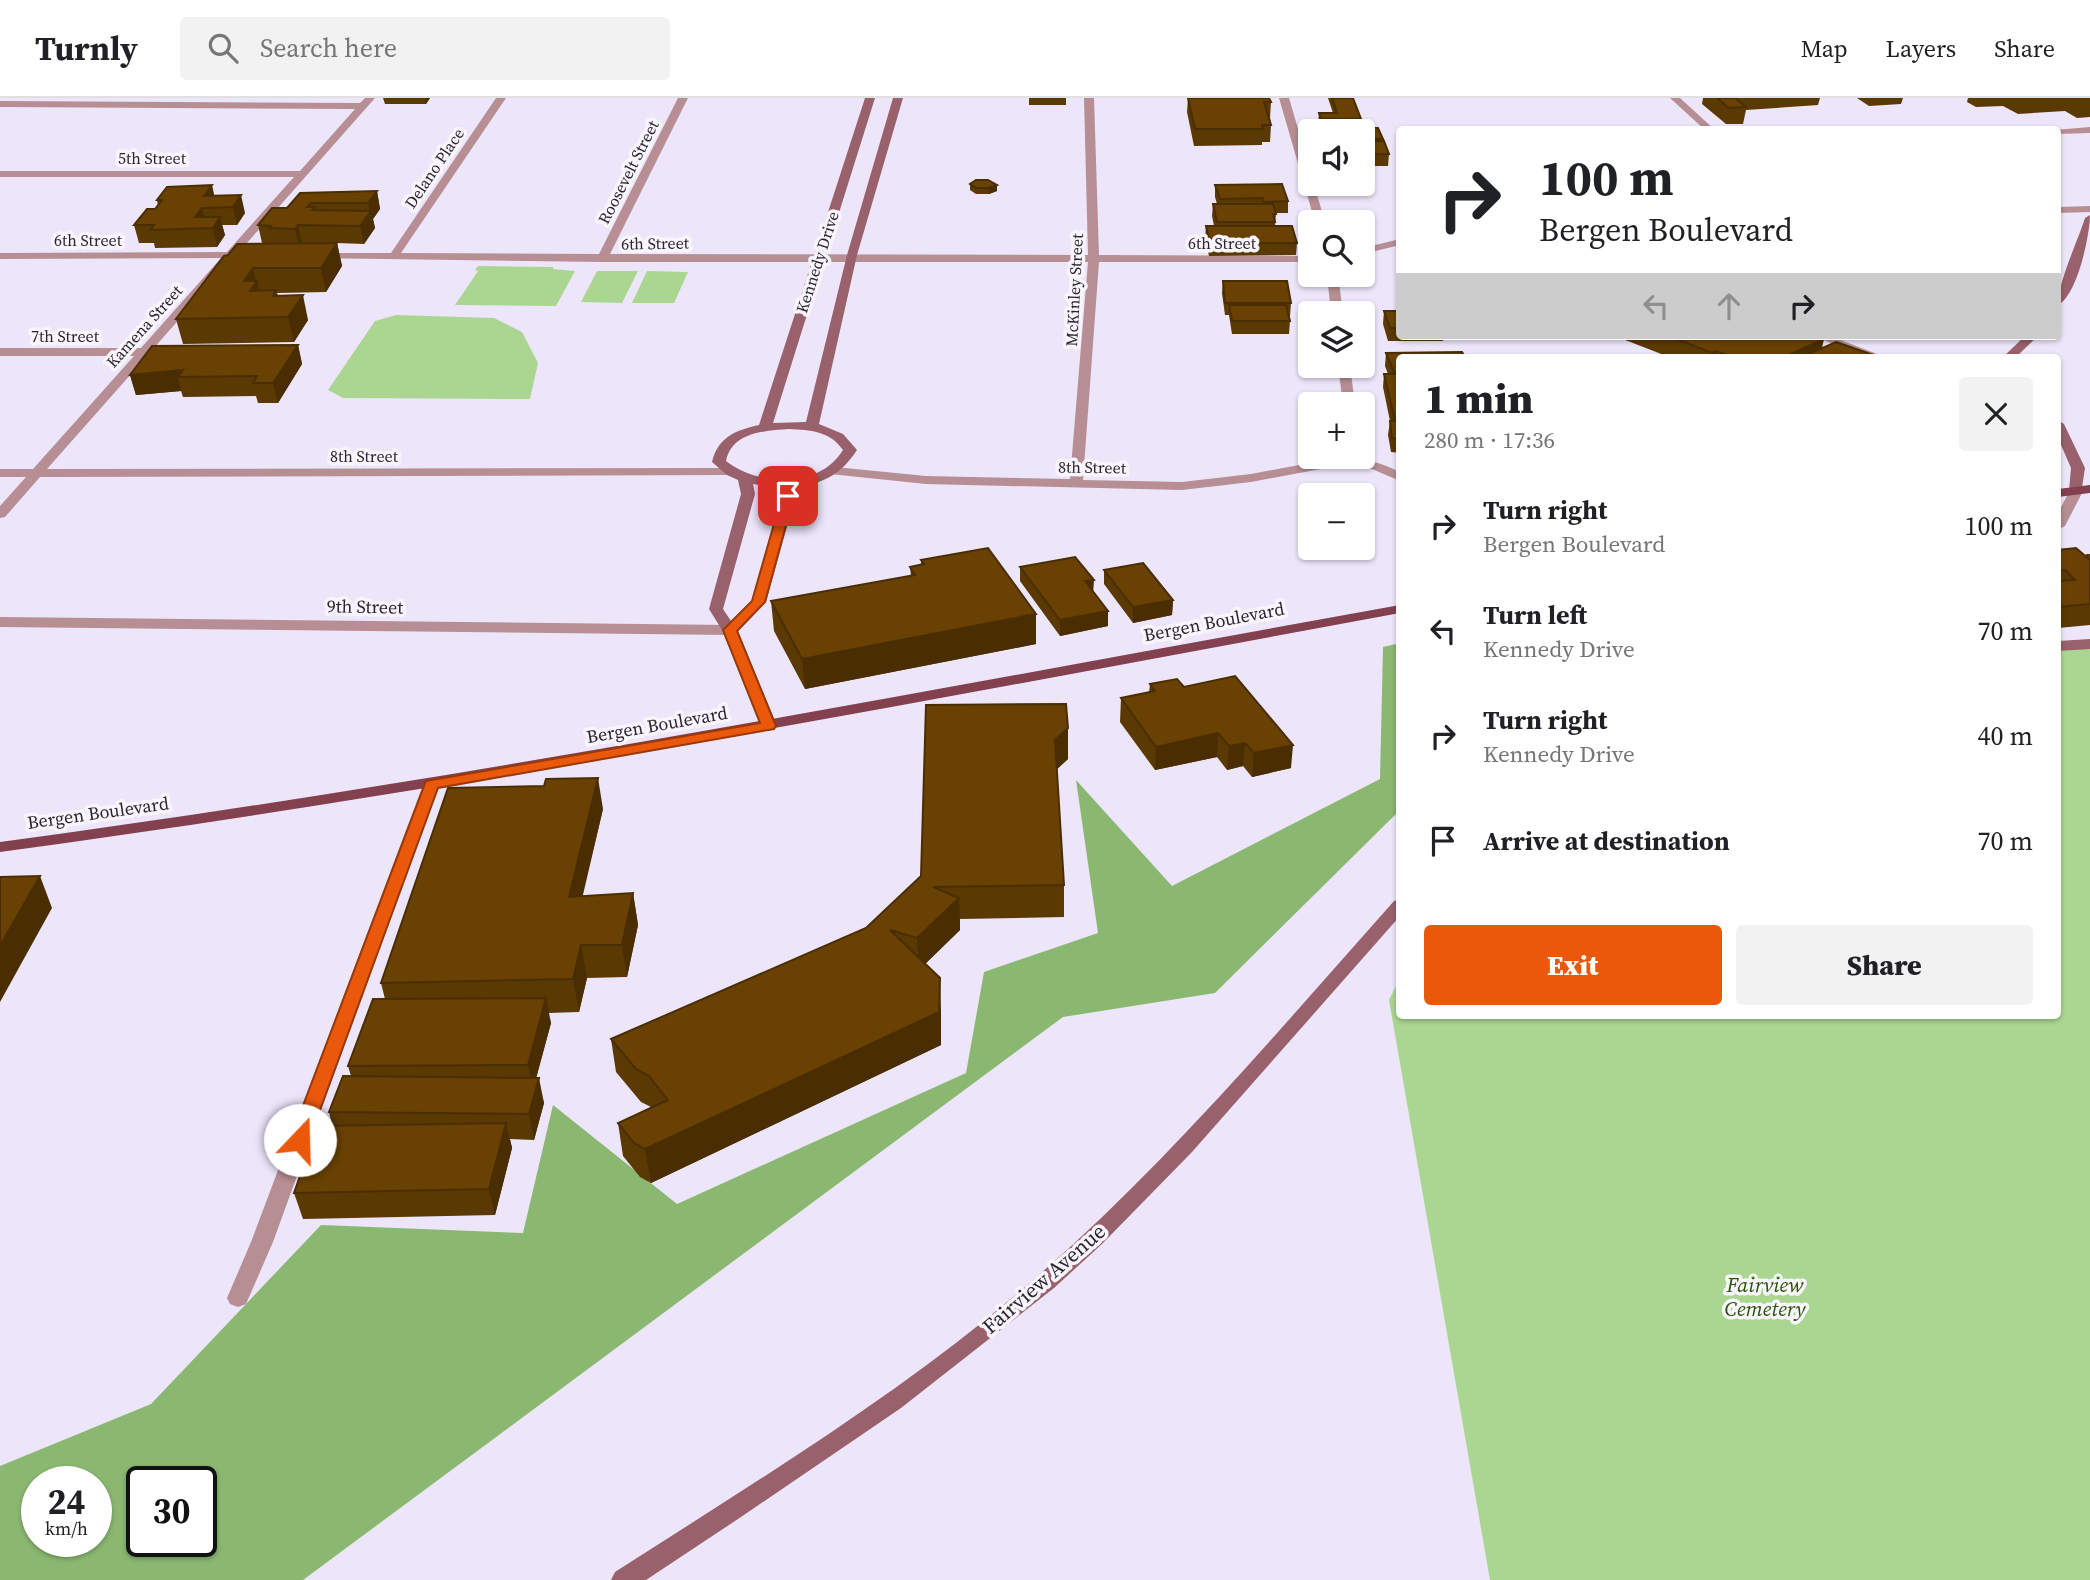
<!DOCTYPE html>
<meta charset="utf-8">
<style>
:root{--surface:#fff;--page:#f2f2f2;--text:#202124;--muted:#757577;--line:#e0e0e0;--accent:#ea580c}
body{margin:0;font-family:"Source Serif 4",serif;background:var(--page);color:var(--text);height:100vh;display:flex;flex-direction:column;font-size:26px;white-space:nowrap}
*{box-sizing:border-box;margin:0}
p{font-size:23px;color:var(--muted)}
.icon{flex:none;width:38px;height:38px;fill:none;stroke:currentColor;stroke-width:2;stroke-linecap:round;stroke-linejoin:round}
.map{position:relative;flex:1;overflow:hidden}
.drawer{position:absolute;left:1396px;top:256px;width:665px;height:665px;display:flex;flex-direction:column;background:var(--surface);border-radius:7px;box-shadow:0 2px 5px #0004}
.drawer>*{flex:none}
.top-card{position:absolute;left:1396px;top:28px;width:665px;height:214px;border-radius:7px;box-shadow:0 2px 5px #0004;background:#fff;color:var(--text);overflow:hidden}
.tools{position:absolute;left:1298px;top:21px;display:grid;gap:14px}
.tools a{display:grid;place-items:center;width:77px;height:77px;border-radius:7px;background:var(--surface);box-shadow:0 2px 5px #0004;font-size:35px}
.speed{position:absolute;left:21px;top:1368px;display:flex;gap:14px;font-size:35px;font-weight:700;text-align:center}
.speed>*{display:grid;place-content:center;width:91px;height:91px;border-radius:50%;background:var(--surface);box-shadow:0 2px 5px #0004;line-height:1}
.speed small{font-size:18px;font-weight:400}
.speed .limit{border:4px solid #111;border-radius:10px;background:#fff;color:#111}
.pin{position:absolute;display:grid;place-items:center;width:60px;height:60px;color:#fff;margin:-30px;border-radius:14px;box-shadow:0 4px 10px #0006}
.me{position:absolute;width:77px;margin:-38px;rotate:21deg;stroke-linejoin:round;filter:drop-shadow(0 0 5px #0008)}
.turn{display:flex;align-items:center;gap:24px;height:147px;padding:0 28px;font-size:32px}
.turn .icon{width:91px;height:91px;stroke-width:2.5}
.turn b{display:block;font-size:49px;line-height:60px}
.lanes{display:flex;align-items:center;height:66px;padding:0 28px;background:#0003;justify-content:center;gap:35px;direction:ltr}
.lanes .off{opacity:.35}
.round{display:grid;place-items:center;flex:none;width:74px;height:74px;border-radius:7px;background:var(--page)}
.headline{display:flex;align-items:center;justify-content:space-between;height:119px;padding:0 28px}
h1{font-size:42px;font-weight:800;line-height:52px}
.primary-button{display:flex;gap:14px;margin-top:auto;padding:14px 28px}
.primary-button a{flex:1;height:80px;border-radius:7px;background:var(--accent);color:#fff;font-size:28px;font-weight:800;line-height:80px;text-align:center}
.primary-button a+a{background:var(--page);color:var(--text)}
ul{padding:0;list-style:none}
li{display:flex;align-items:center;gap:21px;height:105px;padding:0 28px}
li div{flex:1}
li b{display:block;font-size:26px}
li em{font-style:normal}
header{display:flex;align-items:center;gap:42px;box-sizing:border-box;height:98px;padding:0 35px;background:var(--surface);border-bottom:2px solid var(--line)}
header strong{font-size:33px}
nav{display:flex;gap:38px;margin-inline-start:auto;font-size:24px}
.search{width:490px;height:63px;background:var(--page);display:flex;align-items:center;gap:18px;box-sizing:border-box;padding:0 24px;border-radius:7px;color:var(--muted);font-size:26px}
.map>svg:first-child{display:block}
</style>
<header>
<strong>Turnly</strong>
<div class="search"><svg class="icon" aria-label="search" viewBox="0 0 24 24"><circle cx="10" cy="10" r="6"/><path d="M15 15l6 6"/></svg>Search here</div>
<nav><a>Map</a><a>Layers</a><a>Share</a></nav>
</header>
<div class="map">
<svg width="2090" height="1482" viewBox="0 0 2090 1482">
<rect width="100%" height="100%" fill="#ede6fb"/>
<path fill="#aad691" d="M478,168L553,169V171L575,173L556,208L455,207L478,173L475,172Z
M597,173H638L622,205L581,204Z
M647,173L688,174L674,205H632Z
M396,217L494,220L522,234L538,265L530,301L343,300L328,292L375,223Z
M2090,549V1482H1490L1389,902L1400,880V917H2058V551Z"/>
<path fill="#8ab871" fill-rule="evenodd" d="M1400,545V712L1215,895L1063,919L303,1482H0V1368L151,1306L321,1127L523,1135L553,1007L677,1106L966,975L984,874L1098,835L1076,682L1172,788L1380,681L1383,549ZM37,1384H96V1444H37ZM142,1384H201V1444H142Z"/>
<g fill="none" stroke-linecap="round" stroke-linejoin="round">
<path fill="#b68e94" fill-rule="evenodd" d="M365,0H375L239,154L254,155V159L233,160L153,251L157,254L155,257L147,258L47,371L728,370L733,371V377L40,379L5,419L0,420V408L26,379H0V371H33L134,258H0V250H141L221,160L0,161V155L227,154L294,79H0V73H300L355,11L0,9V3L360,5Z
M496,0H506L401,155L599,156L678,0H688L610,156L1088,157L1084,0H1094L1099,157L1311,158V164H1099L1083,382L1182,384L1251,376L1341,359C1362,359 1381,365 1400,374V383L1372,371L1347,366L1251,384L1182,392L926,386L830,376L828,373L835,369L926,378L1070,381L1088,164H602L313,160L312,158L317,155H391Z
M1279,0H1289L1311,75V86H1314L1325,124H1315Z
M1670,0H1680L1715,32H1705Z
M2090,29V35L2058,36V32H2054Z
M2090,108V114L2058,115V109Z
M1400,141V147L1363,156V150Z
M1327,177H1338L1343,215H1331Z
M1813,238H1830L1885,259H1867Z
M1338,268H1350L1355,306H1343Z
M2076,389L2083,393L2065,428L2058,432V415L2071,390Z
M0,519L730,527L738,532L730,537L0,529Z
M431,682L439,687L273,1144L246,1206L238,1209L230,1206L227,1200L251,1144L423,687Z"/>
<path fill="#99616b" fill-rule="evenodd" d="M865,0H875L773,325L806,324L847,157L893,0H903L857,157L819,326L843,336L857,352C842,375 825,385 798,389L766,504L738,533L777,628L769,633L761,628L722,532L709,511L741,396L738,382L727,377L712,364C718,339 736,332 759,327ZM789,331C810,332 830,333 843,352C819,391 759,389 726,363C732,334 764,333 789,331ZM753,386L784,390L752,503L731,523L723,511L755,396Z
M2090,117C2090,137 2077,198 2058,207C2058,184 2077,145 2085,120Z
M2025,238H2038L2016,259H2003Z
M2058,322L2064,326L2085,370L2081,396H2071L2069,393L2071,370L2058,340Z
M2090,541V551L2058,553V543Z
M1400,801V818L1192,1054L1102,1146L1054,1190L901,1310L741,1419L646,1482H611L615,1474C760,1381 910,1290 1040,1176C1169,1063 1280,931 1394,803Z"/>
<path fill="#83404e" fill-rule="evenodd" d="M2090,387V395L2058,399V391Z
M1400,507V515C934,601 469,691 0,754V744C469,681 934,591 1400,507Z"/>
</g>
<path fill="#5a3903" d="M383,0H430L426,6H385Z
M1029,0H1066V7H1029Z
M1188,0L1271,4L1270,20L1271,27L1270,44H1262V47L1194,48L1187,14Z
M1328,0H1353L1361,21L1360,30L1383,41L1382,43L1389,56L1388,68H1363V33H1333V32H1320L1318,26L1319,15H1333Z
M1703,0H1820L1818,7L1746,12L1743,26H1726L1702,6Z
M1857,0H1903L1901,6L1869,8Z
M1968,0H2090V19L2077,20L2065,13L2018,16L2003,8L1976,9L1967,4Z
M970,86L997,87V93L989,96H976L970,92Z
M1215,87L1288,103V115H1276L1275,128L1297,145L1296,157L1209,158L1205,140L1206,128H1214L1212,118L1213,106H1217L1215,99Z
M377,93L380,111L373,121L375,130L364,146L337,145L342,168L326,194L277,195L278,197L308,222L294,244L183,246L176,221L228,157L262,145L258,127L287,110L300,95Z
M215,98L245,115L237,127H222L225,137L217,149L155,150L154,145H139L134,127L155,111L158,108L157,102Z
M1223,183L1291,205L1290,218H1288L1290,223L1289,236H1232L1229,217H1225L1222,195Z
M1384,213H1400V238H1444L1443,243H1388L1383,226Z
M1615,238H1817L1822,250L1879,259H1669Z
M298,247L302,266L278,305H258L256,298L183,299L181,293L136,297L130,277Z
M1386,255L1400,259V355L1391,354L1388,337L1390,323L1383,289L1384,276H1388L1385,268Z
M2058,452L2085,458L2086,456H2090V527L2058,530Z
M921,462L1036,516V546L805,591L774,533L771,503L911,478L910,469L921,467Z
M1020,469L1094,494L1108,513V528L1060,538L1020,483Z
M1104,472L1173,502L1172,517L1133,525L1104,486Z
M1150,586L1184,589L1291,670L1252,679L1243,668L1227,672L1217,659L1155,672L1120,624L1121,600L1149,595Z
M1068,630V661L1057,671L1064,787V819L960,821V832L925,866L941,913V947L651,1085L640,1079L623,1058L618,1025L651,1009L641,1004L616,974L611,941L866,830L921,778Z
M603,711L582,798L633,795L638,827L627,879L587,880L579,914L548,915L551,925L536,980L544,1005L534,1042L510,1041L512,1050L495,1117L303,1121L294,1095L332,1027L329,1014L351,978L348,968L385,901L381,885Z"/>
<path fill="#4a2e02" d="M425,0H430L426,6Z
M212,87L216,105L204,98Z
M997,87V93L989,96V90Z
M377,93L380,111L373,121L375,130L364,146L360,128L370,115L368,105Z
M241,97L245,115L237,127L233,109Z
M202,110L207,127L195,119Z
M220,119L225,137L217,149L213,130Z
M298,127L302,145L299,149L295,131Z
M337,145L342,168L326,194L321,170Z
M253,170L256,185L257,183L263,207L256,217L244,183Z
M303,197L308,222L294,244L288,219Z
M1824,241L1820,259L1811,255L1810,259H1784Z
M298,247L302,266L278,305L273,285Z
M1716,253L1715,259H1711L1712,255Z
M183,272L178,279L181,293L136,297L130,277Z
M1094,482L1093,497L1085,483Z
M1173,502L1172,517L1133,525V509Z
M1108,513V528L1060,538V522Z
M1036,516V546L805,591L802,561Z
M1068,630V661L1055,673V642Z
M1218,635L1217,659L1155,672L1156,649Z
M1245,645L1243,668L1227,672L1229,648Z
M1293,647L1291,670L1252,679L1254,655Z
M598,680L603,711L575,831L569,799Z
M40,778L52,810L0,904V848Z
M633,795L638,827L627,879L622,847Z
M959,800L960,832L919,872L917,840Z
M581,847L587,880L579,914L573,881Z
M940,880L941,913V947L651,1085L645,1051Z
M546,900L551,925L533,992L528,967Z
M539,980L544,1005L534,1042L529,1016Z
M506,1025L512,1050L495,1117L489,1091Z"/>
<path fill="#694203" stroke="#4a2e02" stroke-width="2" d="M1188,0H1269L1271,4H1264L1271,27H1262L1263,31H1195Z
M1332,0H1353L1361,21H1321L1319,15H1337Z
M1717,0H1735L1746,9L1729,10Z
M1333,30H1378L1383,41H1363V33H1335Z
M1363,43H1384L1389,56H1363Z
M976,82H988L997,87L989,90H976L970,86Z
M1282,86L1288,103L1264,104L1263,100L1220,101L1215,87Z
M212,87L204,98L241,97L233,109L202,110L195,119H220L213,130L150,132L154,127H134L147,111H155L162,102H157L167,89Z
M377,93L368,105H311L307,109H315L312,112L371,113L360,128L298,127L295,131L269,130L271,128L258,127L272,110H287L300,95Z
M1213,106H1273L1276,116H1273L1275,124H1217Z
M1206,128H1292L1297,145H1210Z
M337,145L321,170H253L244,183H257L250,193L276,192L273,198L303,197L288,219L176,221L224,158L228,157L237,146Z
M1223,183H1287L1291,205H1225Z
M1229,207H1286L1290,223H1232Z
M1384,213H1400V230H1390Z
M1669,238H1817L1824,241L1784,259H1733L1716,253L1712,255Z
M1836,244L1879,259H1820L1811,255Z
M298,247L273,285H253L257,278L178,279L183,272L130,277L152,248Z
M1462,254L1465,259H1400V274H1394L1386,255Z
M1384,276H1400V322H1395Z
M1390,323H1400V341L1392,340Z
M988,450L1036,516L802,561L771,503L915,477L910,469L924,466L921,462Z
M2076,450L2090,462V506L2058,509V483L2075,482L2065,472L2058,473V452Z
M1075,459L1094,482L1085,483L1108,513L1060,522L1020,469Z
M1143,465L1173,502L1133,509L1104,472Z
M1235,578L1293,647L1254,655L1245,645L1229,648L1218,635L1156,649L1121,600L1155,593L1150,586L1177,581L1184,589Z
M1066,606L1068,630L1055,642L1064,787L933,789L959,800L917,840L890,832L940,880L939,914L645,1051L634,1045L618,1025L668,1002L649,978L636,971L611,941L866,830L921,778L926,607Z
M598,680L569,799L633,795L622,847H581L573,881L381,885L448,690L544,688L546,681Z
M40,778L0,848V779Z
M546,900L528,967L348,968L373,901Z
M343,978L539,980L529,1016L329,1014Z
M506,1025L489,1091L294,1095L318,1028Z"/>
<path fill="#ea580c" stroke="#983908" stroke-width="2" d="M788,395L794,398L765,504L737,533L776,628L774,631L438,690L309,1042L306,1047H293L290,1042L426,683L760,625L723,532L752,503L782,398Z"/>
<g text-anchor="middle" stroke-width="7" stroke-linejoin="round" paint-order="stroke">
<g font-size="16" fill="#29262f" stroke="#f8f6fc">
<text x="152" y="66">5th Street</text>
<text transform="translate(434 70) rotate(-56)" y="6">Delano Place</text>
<text transform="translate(628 74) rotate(-63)" y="6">Roosevelt Street</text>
<text x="88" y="148">6th Street</text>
<text transform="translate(655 145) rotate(-1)" y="6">6th Street</text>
<text x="1222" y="151">6th Street</text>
<text transform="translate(817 164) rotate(-72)" y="6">Kennedy Drive</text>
<text transform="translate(1074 192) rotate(-87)" y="6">McKinley Street</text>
<text transform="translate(144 228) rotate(-48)" y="6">Kamena Street</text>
<text x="65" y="244">7th Street</text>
<text x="364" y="364">8th Street</text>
<text transform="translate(1092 369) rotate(1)" y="6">8th Street</text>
</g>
<g font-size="18" fill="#29262f" stroke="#f8f6fc">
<text transform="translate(365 509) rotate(1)" y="6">9th Street</text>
<text transform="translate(1214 524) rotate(-11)" y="6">Bergen Boulevard</text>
<text transform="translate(657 627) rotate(-10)" y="6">Bergen Boulevard</text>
<text transform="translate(98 715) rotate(-8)" y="6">Bergen Boulevard</text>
</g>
<g font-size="21" fill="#29262f" stroke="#f8f6fc">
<text transform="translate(1044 1181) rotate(-41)" y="7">Fairview Avenue</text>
</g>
<g font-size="21" font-style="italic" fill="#295305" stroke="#f8f6fc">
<text x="1765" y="1194">Fairview<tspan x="1765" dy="24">Cemetery</tspan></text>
</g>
</g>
</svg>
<div class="tools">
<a><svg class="icon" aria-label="sound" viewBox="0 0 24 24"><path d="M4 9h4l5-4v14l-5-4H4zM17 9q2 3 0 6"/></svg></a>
<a><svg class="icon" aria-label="search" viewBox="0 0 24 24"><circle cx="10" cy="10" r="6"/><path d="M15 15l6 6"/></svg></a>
<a><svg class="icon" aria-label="layers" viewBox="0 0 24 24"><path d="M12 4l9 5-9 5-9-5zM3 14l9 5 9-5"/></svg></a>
<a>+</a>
<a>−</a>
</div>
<div class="speed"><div>24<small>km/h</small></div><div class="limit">30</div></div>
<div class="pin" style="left:788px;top:398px;background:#d93025"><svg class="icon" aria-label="arrive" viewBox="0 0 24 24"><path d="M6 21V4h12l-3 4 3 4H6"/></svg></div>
<svg class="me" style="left:300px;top:1042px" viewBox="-20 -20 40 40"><circle r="19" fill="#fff"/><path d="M0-13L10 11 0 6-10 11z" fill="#ea580c"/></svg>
<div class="top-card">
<div class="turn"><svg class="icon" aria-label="right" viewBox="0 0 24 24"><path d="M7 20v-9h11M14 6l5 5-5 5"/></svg><div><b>100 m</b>Bergen Boulevard</div></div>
<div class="lanes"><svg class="icon off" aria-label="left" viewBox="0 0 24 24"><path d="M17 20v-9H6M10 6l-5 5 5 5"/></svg><svg class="icon off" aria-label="ahead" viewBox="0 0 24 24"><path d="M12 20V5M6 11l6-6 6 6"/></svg><svg class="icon" aria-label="right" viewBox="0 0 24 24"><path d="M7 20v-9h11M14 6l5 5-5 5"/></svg></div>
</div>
<section class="drawer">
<div class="headline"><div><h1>1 min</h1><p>280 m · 17:36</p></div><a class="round"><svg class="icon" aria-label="close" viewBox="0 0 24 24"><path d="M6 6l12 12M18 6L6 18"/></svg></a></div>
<ul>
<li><svg class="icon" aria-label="right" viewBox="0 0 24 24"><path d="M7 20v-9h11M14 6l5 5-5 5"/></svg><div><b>Turn right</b><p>Bergen Boulevard</p></div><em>100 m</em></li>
<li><svg class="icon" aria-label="left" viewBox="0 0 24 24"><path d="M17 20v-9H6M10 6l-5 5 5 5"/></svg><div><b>Turn left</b><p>Kennedy Drive</p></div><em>70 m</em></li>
<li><svg class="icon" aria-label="right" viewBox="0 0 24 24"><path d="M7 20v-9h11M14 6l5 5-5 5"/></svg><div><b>Turn right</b><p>Kennedy Drive</p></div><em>40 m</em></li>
<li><svg class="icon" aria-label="arrive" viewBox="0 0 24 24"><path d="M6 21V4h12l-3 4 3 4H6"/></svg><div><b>Arrive at destination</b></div><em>70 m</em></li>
</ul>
<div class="primary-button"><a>Exit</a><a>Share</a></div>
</section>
</div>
